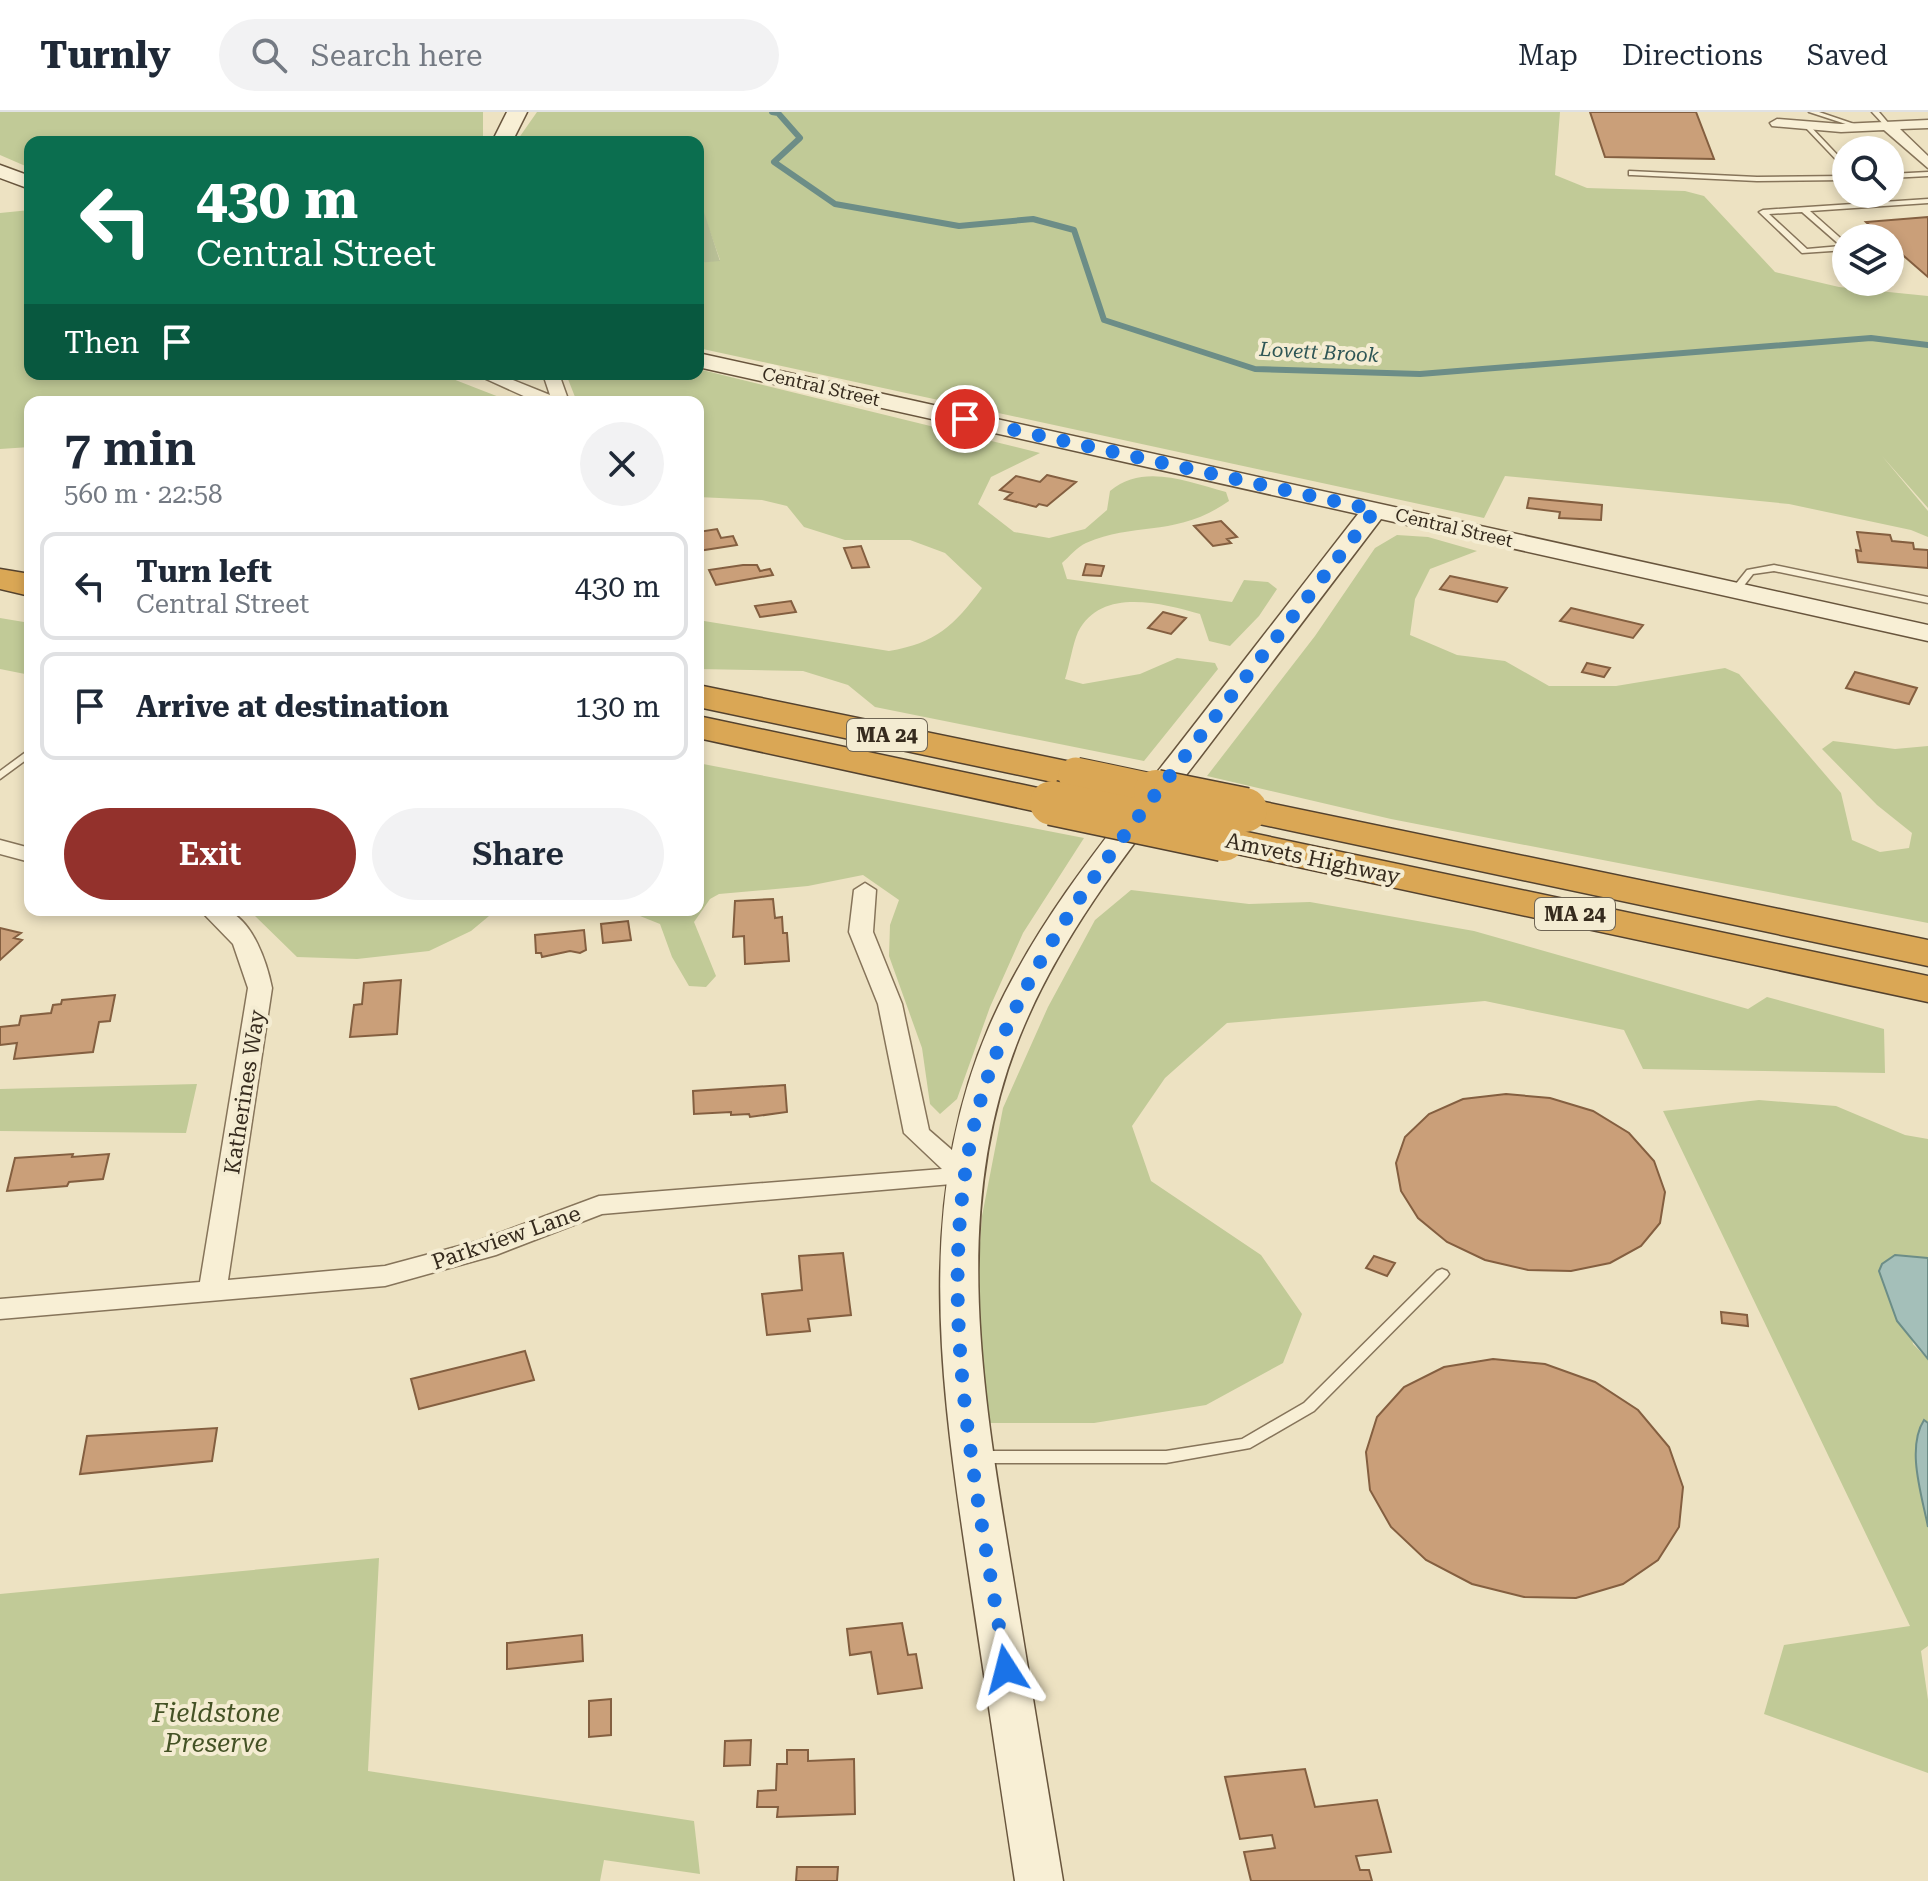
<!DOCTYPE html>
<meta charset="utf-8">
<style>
:root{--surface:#fff;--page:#f2f2f3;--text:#1f2937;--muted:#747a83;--line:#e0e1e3;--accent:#93312c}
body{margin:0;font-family:"Roboto Serif",serif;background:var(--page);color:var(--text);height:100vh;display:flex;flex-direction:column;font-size:30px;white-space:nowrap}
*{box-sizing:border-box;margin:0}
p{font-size:26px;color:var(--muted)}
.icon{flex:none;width:44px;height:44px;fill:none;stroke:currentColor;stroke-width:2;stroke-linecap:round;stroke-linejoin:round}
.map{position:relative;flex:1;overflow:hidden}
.drawer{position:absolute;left:24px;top:284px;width:680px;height:520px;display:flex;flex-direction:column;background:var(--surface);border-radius:16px;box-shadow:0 4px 12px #0003}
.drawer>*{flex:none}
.guide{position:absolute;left:24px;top:24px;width:680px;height:244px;border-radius:16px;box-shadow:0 4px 12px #0003;background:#0b6e4f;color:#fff;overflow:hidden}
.controls{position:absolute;left:1832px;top:24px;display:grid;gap:16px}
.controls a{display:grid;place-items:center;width:72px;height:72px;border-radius:50%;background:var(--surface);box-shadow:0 4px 12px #0003;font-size:40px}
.pin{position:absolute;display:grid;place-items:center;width:68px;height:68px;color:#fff;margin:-34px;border:4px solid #fff;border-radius:50%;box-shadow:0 2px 8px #0007}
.me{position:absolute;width:88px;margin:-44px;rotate:351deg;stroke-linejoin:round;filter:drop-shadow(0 0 6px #0008)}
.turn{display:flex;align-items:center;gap:28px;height:168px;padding:0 40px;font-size:36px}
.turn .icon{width:104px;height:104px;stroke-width:2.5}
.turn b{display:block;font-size:56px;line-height:68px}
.then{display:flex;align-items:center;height:76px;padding:0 40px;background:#0003;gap:16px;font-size:30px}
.round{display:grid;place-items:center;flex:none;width:84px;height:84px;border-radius:42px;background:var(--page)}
.summary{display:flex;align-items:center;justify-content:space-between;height:136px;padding:0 40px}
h1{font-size:48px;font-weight:600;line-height:60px}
.primary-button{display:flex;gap:16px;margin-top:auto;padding:16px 40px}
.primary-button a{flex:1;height:92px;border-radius:48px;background:var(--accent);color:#fff;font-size:32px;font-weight:600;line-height:92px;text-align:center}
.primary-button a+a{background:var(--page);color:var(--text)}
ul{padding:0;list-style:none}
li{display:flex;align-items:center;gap:24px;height:108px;margin:0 16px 12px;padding:0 24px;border:4px solid var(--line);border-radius:16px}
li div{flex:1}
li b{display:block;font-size:30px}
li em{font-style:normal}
header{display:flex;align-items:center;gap:48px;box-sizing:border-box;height:112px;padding:0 40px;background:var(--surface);border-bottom:2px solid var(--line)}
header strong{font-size:38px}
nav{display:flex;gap:44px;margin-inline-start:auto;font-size:28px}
.search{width:560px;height:72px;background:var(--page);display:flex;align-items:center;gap:20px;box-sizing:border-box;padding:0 28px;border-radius:44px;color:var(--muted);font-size:30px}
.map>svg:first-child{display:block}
</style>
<header>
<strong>Turnly</strong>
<div class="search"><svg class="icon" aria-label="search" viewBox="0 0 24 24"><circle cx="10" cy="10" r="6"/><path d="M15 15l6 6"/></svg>Search here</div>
<nav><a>Map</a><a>Directions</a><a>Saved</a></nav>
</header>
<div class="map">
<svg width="1928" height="1769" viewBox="0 0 1928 1769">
<rect width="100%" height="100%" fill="#ede2c2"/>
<path fill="#c1ca97" d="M0,0H483V30H30V56L0,43Z
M537,0H1560L1555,63L1587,76L1685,79L1704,84L1775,160L1839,175L1928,184V396L1882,344L1928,399V425L1911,418L1789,392L1505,364L1484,406L698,236V151L720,148L698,86V30H516Z
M30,98V262H440L512,290H30V335L0,337V101Z
M698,257L1040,341L991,365L978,392L1014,420L1049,426L1085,417L1107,398L1110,379C1144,351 1187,370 1226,380L1229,389C1176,426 1137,409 1086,431C1077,435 1069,445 1062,451L1067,467L1232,490L1244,468L1268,470L1277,477L1259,504L1230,534L1209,529L1200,502C1161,491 1101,475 1078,520C1073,531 1069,555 1065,567L1083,572L1140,562L1177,546L1215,551L1218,557L1144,649L875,595L848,573L803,559L698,557V508L889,539C936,531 954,514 982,476L945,441L910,428H845L804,415L787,394L762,388L698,385V290H577L566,262H698Z
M1397,423L1428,425L1477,439L1430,457L1415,487L1410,523L1457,543L1505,549L1549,574H1616L1725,556L1739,562L1841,681L1852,728L1880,740L1909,736L1912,721L1877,693L1822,637L1833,629L1895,637L1928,634V811L1391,707L1207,664L1315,524L1375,436Z
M0,506L30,511V563L0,557Z
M698,651L1084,726L1023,821L990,895L957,987L940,1002L930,992L922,936L889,844L890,813L899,788L863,763L808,774L719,782L710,787L694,810L716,864L706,875L689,874L672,845L660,812L625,798H698Z
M1131,778L1249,792L1310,790L1474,819L1748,897L1767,885L1884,917L1885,961L1643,957L1624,918L1485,889L1227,911L1165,966L1132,1014L1151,1069L1261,1143L1302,1202L1283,1251L1206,1293L1094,1311H980L975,1201L982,1104L1003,996L1048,895L1095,808Z
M249,798H583L489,804L471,819L429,839L357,847L297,845Z
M197,972L186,1021L0,1019V977Z
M1759,988L1836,994L1905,1023L1928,1027V1146L1895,1143L1913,1232L1928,1247V1311L1923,1309L1919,1372L1928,1415V1534L1921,1539L1928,1588V1661L1764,1602L1784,1533L1910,1514L1663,999Z
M379,1446L368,1659L694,1709L700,1762L604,1748L600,1769H0V1482Z"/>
<path fill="#b8bf96" d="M698,82L720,149L698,151Z"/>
<path fill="#a4bfb9" stroke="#6c8d87" stroke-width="2" d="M1895,1143L1928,1146V1247L1897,1209L1879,1159L1882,1152Z
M1924,1308L1928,1311V1415C1922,1384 1906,1336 1924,1308Z"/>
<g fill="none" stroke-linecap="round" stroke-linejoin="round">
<path stroke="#6c8d87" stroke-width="6" d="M772,0L778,1L800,26L774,50L835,92L959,114L1033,107L1074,118L1104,208L1255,257L1420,262L1871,226L1928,233"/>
</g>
<path fill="#ca9f79" stroke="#845f40" stroke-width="2" d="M1590,0H1696L1714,47L1605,45Z
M1928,105V165L1890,132V126H1884L1866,110Z
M1047,363L1076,370L1047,394L1039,392L1036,395L1005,387L1012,381L1000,378L1016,364L1040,370Z
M1529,386L1602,393L1601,408L1559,406L1560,400L1527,396Z
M1221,409L1237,425L1227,427L1231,431L1213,434L1194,414Z
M717,417L721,426L733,424L737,433L698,439V420Z
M1857,420L1890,423L1892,429L1913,431L1914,437L1928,438V456L1858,450L1856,438L1861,439Z
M861,434L869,455L852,456L844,436Z
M1086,452L1104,454L1101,464L1083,463Z
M743,453H757L760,459L770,457L773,463L716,473L709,458Z
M1450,464L1507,476L1497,490L1440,477Z
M791,489L796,500L760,505L755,494Z
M1571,496L1643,513L1633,526L1560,509Z
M1163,500L1186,506L1171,522L1148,516Z
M1587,551L1610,556L1604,565L1582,560Z
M1855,560L1917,576L1909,592L1846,576Z
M773,787L775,806L782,805L783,821H787L789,849L745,852L744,824L733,825L735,789Z
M628,809L631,828L603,831L601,812Z
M0,816L21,821L14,826L22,828L0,848Z
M584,818L586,838L580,841L570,839L542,845L541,841H536L535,823Z
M401,868L397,922L350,925L354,893L362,892L364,871Z
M115,883L110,909L99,910L93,940L14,947L17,931L0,933V915L19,913L21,904L51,901L53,893L61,892L62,888Z
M785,973L787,1000L750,1005L749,1002L731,1003V1000L694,1002L693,979Z
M1506,982L1550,986L1593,999L1629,1021L1654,1049L1665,1080L1660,1111L1641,1134L1610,1151L1571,1159L1528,1158L1485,1148L1447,1130L1418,1106L1401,1079L1396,1051L1405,1025L1429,1002L1463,987Z
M73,1042L72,1045L109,1042L103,1067L69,1070L67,1074L7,1079L15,1046Z
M843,1141L851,1203L808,1207L810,1219L767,1223L762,1182L802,1178L799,1144Z
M1374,1144L1395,1151L1387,1164L1366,1156Z
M1721,1200L1747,1203L1748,1214L1722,1211Z
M525,1239L534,1268L419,1297L411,1267Z
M1493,1247L1545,1252L1595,1270L1638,1298L1669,1335L1683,1375L1679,1415L1658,1448L1623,1472L1576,1486L1524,1485L1472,1472L1426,1448L1391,1415L1370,1378L1366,1340L1377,1305L1404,1275L1444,1255Z
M217,1316L212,1349L80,1362L87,1324Z
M902,1511L908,1543L916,1542L922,1576L878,1582L871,1540L850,1543L847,1517Z
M582,1523L583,1549L507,1557V1531Z
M611,1587V1623L589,1625V1589Z
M751,1628L750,1653L724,1654L725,1629Z
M787,1638H808V1649L854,1647L855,1702L777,1705L778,1695H757L758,1679L776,1678L777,1652H787Z
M1305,1657L1315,1695L1377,1688L1391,1740L1356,1744L1360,1758H1369L1372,1769H1251L1244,1740L1275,1736L1272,1723L1240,1727L1225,1665Z
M797,1755H838L837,1769H796Z"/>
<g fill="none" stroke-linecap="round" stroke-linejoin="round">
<g stroke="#86745a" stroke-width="3">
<path id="lane" d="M1809,0H1819L1863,15L1858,16Z
M1872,0H1879L1890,13V15H1886Z
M1806,14H1810L1846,52V58L1806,16Z
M1629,59L1757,65L1846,64V68L1757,69L1632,63H1629Z
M1928,60V64L1890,66V62Z
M1928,87V91L1810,99L1846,131V138L1802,141L1759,100L1763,98ZM1802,100L1841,134L1807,137L1769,102Z
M1774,453L1928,485V491L1774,459L1753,462L1739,480L1736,481L1731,478L1747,458Z
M30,637V645L0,667V659Z
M1442,1157L1447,1159L1449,1162L1447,1165L1314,1299L1250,1336L1166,1351H979L974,1349L972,1345L974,1341L979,1339H1166L1242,1327L1304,1291L1437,1159Z"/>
</g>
<g stroke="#86745a" stroke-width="3">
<path id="street" d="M1777,7L1841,12L1928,8V16L1900,17L1928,44V56L1884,18L1841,20L1772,14L1770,11Z
M475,262H498L550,283L543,262H559L569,290H537Z
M0,728L30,736V750L0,742Z
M865,771L876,778L873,820L902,892L929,1018L975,1058L979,1064L975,1070L602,1102L496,1143L385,1174L0,1207V1187L200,1170L248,876L233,832L200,798C207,798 219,796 226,798C253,808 267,851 272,876L228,1168L385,1154L478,1129L599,1084L942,1057L904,1021L878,892L849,820L854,778Z"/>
</g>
<g stroke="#68553d" stroke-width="3">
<path id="secondary" d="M507,0H527L512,30H492Z
M0,53L30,64V77L0,66Z
M698,241L1928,513V529L1381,407C1320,487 1260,566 1200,645C1135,730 1066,815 1024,914C949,1089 982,1278 1012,1459C1029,1562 1046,1666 1063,1769H1015C999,1665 984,1560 968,1456C941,1275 914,1089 989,915C1033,814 1105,726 1173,640C1235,561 1296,481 1358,402L698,255Z"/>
</g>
<g stroke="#54422e" stroke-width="3">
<path id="highway" d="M0,457L30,462V484L0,477Z
M698,573L1076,651L1090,655L1096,663L1090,671L1076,675L698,595Z
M698,604L1052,679L1066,683L1072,691L1066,699L1052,703L698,626Z
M1245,686L1928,828V854L1231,706L1225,698L1231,690Z
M1223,715L1928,864V890L1209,736L1203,727L1209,718Z"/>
</g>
<use href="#lane" fill="#f8efd5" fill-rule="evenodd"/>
<use href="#street" fill="#f8efd5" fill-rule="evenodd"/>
<use href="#secondary" fill="#f8efd5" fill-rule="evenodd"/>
<use href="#highway" fill="#daa755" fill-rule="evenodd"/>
<g stroke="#54422e" stroke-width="37" stroke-linecap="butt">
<path id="highway-bridge-far1" d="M1076,663L1166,682"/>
</g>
<g stroke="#54422e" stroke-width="47" stroke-linecap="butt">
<path id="highway-bridge" d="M1156,680L1245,698
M1052,691L1223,727"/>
</g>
<use href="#highway-bridge-far1" stroke="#daa755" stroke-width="35"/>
<use href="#highway-bridge" stroke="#daa755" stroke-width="44"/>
</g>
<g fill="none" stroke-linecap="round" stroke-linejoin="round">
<path stroke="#1a73e8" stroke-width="14" stroke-dasharray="0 25.2" d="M965,307L1375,398C1312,480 1248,562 1185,644C1097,758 1005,874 973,1018C934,1196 978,1381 1006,1557"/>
</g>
<g text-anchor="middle" stroke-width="8" stroke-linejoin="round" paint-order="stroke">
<g font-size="18" fill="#362b1e" stroke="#f4ecd2">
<text transform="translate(821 275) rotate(13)" y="6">Central Street</text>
<text transform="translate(1454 416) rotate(13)" y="6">Central Street</text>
</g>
<g font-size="20" font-style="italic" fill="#2d5555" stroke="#f4ecd2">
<text transform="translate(1319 240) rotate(3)" y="7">Lovett Brook</text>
</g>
<g fill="#f4ecd2" stroke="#6f6554" stroke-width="2">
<rect x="847" y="607" width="80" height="32" rx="6"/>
<rect x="1535" y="786" width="80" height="32" rx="6"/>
</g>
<g font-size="20" font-weight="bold" fill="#362b1e">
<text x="887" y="630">MA 24</text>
<text x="1575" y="809">MA 24</text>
</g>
<g font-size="22" fill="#362b1e" stroke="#f4ecd2">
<text transform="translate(1313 746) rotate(12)" y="8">Amvets Highway</text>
<text transform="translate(244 980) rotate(-81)" y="8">Katherines Way</text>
<text transform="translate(506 1125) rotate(-19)" y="8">Parkview Lane</text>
</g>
<g font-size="26" font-style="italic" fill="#445225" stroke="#f4ecd2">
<text x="216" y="1610">Fieldstone<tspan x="216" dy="30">Preserve</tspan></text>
</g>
</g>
</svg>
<div class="controls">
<a><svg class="icon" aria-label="search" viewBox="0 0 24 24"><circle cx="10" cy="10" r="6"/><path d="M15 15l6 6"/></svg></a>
<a><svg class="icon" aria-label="layers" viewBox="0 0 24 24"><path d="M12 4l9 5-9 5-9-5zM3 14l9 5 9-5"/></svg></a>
</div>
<div class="pin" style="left:965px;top:307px;background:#d93025"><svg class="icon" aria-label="arrive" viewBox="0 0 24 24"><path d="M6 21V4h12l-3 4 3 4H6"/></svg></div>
<svg class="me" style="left:1006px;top:1557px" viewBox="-20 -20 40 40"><path d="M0-17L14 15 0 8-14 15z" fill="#1a73e8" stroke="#fff" stroke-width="4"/></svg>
<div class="guide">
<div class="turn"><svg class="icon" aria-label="left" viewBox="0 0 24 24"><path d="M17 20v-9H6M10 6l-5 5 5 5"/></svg><div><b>430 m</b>Central Street</div></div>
<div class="then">Then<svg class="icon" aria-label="arrive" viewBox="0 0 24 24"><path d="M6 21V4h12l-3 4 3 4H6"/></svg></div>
</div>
<section class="drawer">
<div class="summary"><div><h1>7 min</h1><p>560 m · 22:58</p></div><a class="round"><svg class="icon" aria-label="close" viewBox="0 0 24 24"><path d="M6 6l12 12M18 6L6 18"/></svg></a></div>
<ul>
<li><svg class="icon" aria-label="left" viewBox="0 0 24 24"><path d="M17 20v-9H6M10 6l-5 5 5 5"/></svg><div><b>Turn left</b><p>Central Street</p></div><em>430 m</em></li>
<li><svg class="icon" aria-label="arrive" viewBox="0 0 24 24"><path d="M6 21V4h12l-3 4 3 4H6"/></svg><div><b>Arrive at destination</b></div><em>130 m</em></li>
</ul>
<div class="primary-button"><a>Exit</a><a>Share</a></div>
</section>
</div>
